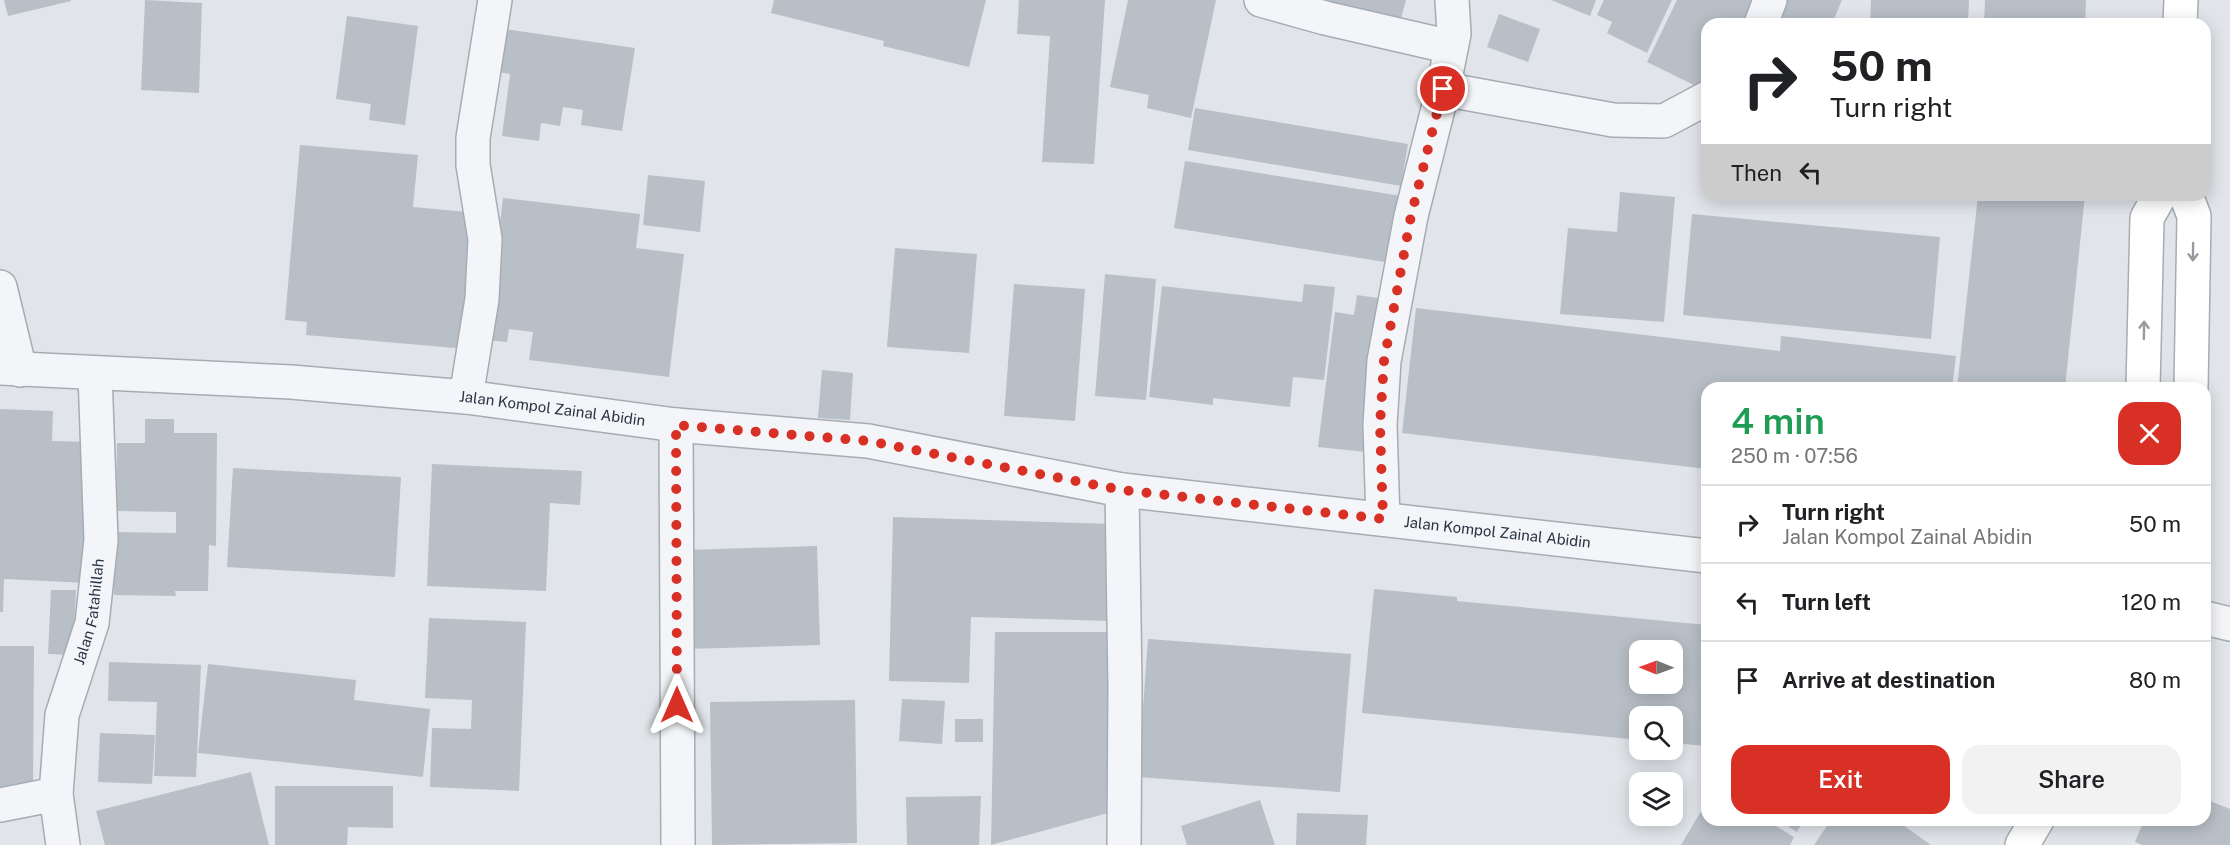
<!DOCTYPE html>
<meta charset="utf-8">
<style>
:root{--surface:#fff;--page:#f2f2f2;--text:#202124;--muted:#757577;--line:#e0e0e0;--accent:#d93025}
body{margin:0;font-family:"Public Sans",sans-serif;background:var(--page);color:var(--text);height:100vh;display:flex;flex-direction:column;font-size:22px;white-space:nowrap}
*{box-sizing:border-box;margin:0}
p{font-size:20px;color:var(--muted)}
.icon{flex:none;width:33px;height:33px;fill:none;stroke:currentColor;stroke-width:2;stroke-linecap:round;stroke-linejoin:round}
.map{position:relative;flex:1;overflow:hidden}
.panel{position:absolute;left:1701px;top:382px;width:510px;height:444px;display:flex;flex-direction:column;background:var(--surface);border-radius:18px;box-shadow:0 3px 15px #0003}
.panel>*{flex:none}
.banner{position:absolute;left:1701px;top:18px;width:510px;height:183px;border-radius:18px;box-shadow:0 3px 15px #0003;background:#fff;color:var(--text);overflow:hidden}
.needle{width:39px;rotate:271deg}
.tools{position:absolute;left:1629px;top:640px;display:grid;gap:12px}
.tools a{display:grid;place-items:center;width:54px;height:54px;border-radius:12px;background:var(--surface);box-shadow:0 3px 15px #0003;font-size:30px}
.pin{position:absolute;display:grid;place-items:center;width:51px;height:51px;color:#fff;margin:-26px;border:3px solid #fff;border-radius:50%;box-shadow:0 2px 6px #0007}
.me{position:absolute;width:66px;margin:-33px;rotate:0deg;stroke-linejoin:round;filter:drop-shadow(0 0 4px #0008)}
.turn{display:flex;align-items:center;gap:21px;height:126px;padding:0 30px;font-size:27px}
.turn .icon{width:78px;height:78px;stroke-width:2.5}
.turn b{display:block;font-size:42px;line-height:51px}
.then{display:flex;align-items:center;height:57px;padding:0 30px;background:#0003;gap:12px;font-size:22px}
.round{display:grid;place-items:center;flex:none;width:63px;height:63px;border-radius:18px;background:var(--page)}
.summary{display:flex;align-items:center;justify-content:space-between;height:102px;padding:0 30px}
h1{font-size:36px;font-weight:600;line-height:45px;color:#1e9e55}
.button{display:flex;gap:12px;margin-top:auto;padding:12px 30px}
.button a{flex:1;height:69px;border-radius:18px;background:var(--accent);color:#fff;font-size:24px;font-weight:600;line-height:69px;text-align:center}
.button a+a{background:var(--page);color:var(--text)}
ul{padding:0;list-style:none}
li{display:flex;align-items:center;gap:18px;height:78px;padding:0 30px;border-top:2px solid var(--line)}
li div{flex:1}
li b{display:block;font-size:22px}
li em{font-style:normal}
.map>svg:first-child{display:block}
</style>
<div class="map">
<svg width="2230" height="845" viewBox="0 0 2230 845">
<rect width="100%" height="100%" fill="#e1e5ea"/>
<path fill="#b8bfc7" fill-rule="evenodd" d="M4,0H71V1L8,16Z
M145,0L202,3L199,93L141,90Z
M774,0H986L969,67L883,46L884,41L771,13Z
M1019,0H1105L1094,164L1042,162L1050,36L1017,34Z
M1128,0H1216L1191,118L1147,108L1149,95L1110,87Z
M1277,0H1406L1397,33Z
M1551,0H1596L1590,16Z
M1604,0H1672L1647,53L1607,33L1612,22L1597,15Z
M1677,0H1755L1744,24H1707V74L1700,88L1647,62Z
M1779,0H1842L1832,24H1769Z
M1871,0H1969L1968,24H1870Z
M1985,0H2086L2085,24H1984Z
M1499,14L1540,29L1528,62L1487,47Z
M347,16L418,26L405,125L369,120L371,104L336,99Z
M504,29L635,48L622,131L581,125L583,110L563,107L560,126L541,123L539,141L502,136L510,74L498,72Z
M1195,108L1408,144L1401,186L1188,150Z
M300,145L418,155L413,207L478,213L466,349L306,335L307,322L285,320Z
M1185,161L1401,196L1391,263L1174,228Z
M648,175L705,181L700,232L643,225Z
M1620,192L1675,197L1664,322L1560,314L1568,228L1617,232Z
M1978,195H2085L2065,388H1957Z
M503,198L640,214L636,248L684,254L669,377L529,360L533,332L509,329L507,342L486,340Z
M1692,214L1940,237L1931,339L1683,315Z
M895,248L977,254L969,353L887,347Z
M1105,274L1156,279L1146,400L1095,396Z
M1014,284L1085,289L1075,421L1004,416Z
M1304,284L1335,287L1324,380L1293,377L1290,407L1213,398V405L1149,397L1162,286L1302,302Z
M1357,295L1384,299L1366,452L1318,447L1335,312L1354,315Z
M1416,308L1780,351L1781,336L1956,356L1952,388H1707V469L1402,433Z
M822,370L853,373L850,420L818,418Z
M0,409L53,411L52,441L92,442L86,583L4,579L3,612H0Z
M145,419H174V433H217L216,546L209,545L208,591H175L176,596L114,595L115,532L176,533V512L116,511L117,443H145Z
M432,464L582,471L580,505L550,503L546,591L427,586Z
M233,468L401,477L395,577L227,567Z
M893,517L1113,524L1110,621L971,617L969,683L889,681Z
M817,546L820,645L686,649L684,550Z
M1374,589L1457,597V601L1707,625V746L1672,743V717H1640V740L1362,713ZM1640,651H1672V684H1640Z
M51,590H76L73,655L48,654Z
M429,618L526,622L519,791L430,787L432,728L471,729L472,700L425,698Z
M995,632H1119V810L991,845Z
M1148,639L1351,654L1340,792L1138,777Z
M0,646H34L33,796H0Z
M109,662L201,665L196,777L154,776L157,702L108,701Z
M208,664L356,680L354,700L430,709L423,777L198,753Z
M902,699L945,701L942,744L899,741Z
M855,700L857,843L712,845L710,702Z
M955,719H983V742H955Z
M100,733L155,735L152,784L98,782Z
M251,772L269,845H105L96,811Z
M275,786H393V828L348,827L347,845H275Z
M981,796L979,845H907L906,797Z
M2205,799L2230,809V845H2142L2135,842L2144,820H2205Z
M1260,800L1275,845H1187L1181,826Z
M1707,801V820H1766L1794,837L1790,845H1681Z
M1297,813L1368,815L1366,845H1296Z
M1778,820H1803L1797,832Z
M1831,820H1896L1931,845H1814Z"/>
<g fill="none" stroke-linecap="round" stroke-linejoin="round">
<g stroke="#a6acb4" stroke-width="36">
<g id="minor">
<path d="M1261,0L1325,18L1451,47"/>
<path d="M1761,24L1770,0"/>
<path d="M1443,89L1613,120L1664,121L1707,98"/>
<path d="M0,287L20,370"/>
<path d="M466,397L482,299L485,239L473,165V138L495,0"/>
<path d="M676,425L678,845"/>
<path d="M1122,490L1125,686L1124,845"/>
<path d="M1383,519L1380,425L1384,361L1411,216L1443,89L1454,34L1452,0"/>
<path d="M0,805L56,794"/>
<path id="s1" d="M63,845L56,794L62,715L92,623L101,540L95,374"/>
</g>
</g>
<g stroke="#a6acb4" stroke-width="36">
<g id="tertiary">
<path id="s2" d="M0,368L291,382L466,397L676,425L868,441L1122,490L1707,556"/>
<path d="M2205,618L2230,624"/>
</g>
</g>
<g stroke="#a6acb4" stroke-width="36">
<path id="secondary" d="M2180,24L2181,0
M2186,195L2194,216L2191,388
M2143,388L2147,218L2160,195
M2022,845L2037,820"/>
</g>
<use href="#minor" stroke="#f4f5f8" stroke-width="33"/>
<use href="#tertiary" stroke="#f4f5f8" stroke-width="33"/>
<use href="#secondary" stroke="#fff" stroke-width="33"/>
</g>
<defs><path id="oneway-shaft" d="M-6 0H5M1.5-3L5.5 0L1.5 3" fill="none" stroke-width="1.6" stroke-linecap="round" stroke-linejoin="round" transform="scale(1.5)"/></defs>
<g stroke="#949aa0">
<use href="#oneway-shaft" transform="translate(2193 252) rotate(91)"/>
<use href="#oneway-shaft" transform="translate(2144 330) rotate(-89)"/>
</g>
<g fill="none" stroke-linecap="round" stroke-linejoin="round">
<path stroke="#d93025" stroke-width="10" stroke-dasharray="0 18" d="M677,705L676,425L868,441L1122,490L1383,519L1380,425L1384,361L1411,216L1443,89"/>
</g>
<g text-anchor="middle" stroke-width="4.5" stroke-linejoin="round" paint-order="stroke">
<g font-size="15" fill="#293442" stroke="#f1f4f7">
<text dy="5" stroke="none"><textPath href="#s2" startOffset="554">Jalan Kompol Zainal Abidin</textPath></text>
<text dy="5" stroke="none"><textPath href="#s2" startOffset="1508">Jalan Kompol Zainal Abidin</textPath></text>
<text dy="5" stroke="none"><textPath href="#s1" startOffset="238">Jalan Fatahillah</textPath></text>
</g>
</g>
</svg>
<div class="tools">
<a><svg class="needle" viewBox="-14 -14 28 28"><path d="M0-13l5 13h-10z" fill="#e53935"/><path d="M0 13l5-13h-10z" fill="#757577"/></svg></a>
<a><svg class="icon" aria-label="search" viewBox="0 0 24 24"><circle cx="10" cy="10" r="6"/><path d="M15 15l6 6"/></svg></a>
<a><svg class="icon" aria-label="layers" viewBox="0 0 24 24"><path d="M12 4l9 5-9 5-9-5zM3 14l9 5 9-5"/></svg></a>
</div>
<div class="pin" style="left:1443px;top:89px;background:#d93025"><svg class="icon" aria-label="arrive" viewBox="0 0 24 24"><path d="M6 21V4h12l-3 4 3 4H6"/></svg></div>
<svg class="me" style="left:677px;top:705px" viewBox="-20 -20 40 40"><path d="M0-17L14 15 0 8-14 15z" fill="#d93025" stroke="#fff" stroke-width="4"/></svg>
<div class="banner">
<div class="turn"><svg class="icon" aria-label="right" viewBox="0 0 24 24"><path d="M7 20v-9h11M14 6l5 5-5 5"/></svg><div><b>50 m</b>Turn right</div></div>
<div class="then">Then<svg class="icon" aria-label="left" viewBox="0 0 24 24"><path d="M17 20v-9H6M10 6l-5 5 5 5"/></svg></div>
</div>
<section class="panel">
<div class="summary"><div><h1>4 min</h1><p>250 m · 07:56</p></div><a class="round" style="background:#d93025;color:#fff"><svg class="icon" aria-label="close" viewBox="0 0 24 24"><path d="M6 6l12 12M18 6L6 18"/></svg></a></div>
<ul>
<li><svg class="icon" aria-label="right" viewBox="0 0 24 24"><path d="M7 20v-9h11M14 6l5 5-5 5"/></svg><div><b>Turn right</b><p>Jalan Kompol Zainal Abidin</p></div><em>50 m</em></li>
<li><svg class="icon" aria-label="left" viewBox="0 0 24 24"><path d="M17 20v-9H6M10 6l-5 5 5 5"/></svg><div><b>Turn left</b></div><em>120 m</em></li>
<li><svg class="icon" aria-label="arrive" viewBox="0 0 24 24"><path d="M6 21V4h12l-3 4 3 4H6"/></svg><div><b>Arrive at destination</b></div><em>80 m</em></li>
</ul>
<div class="button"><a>Exit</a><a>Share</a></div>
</section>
</div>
